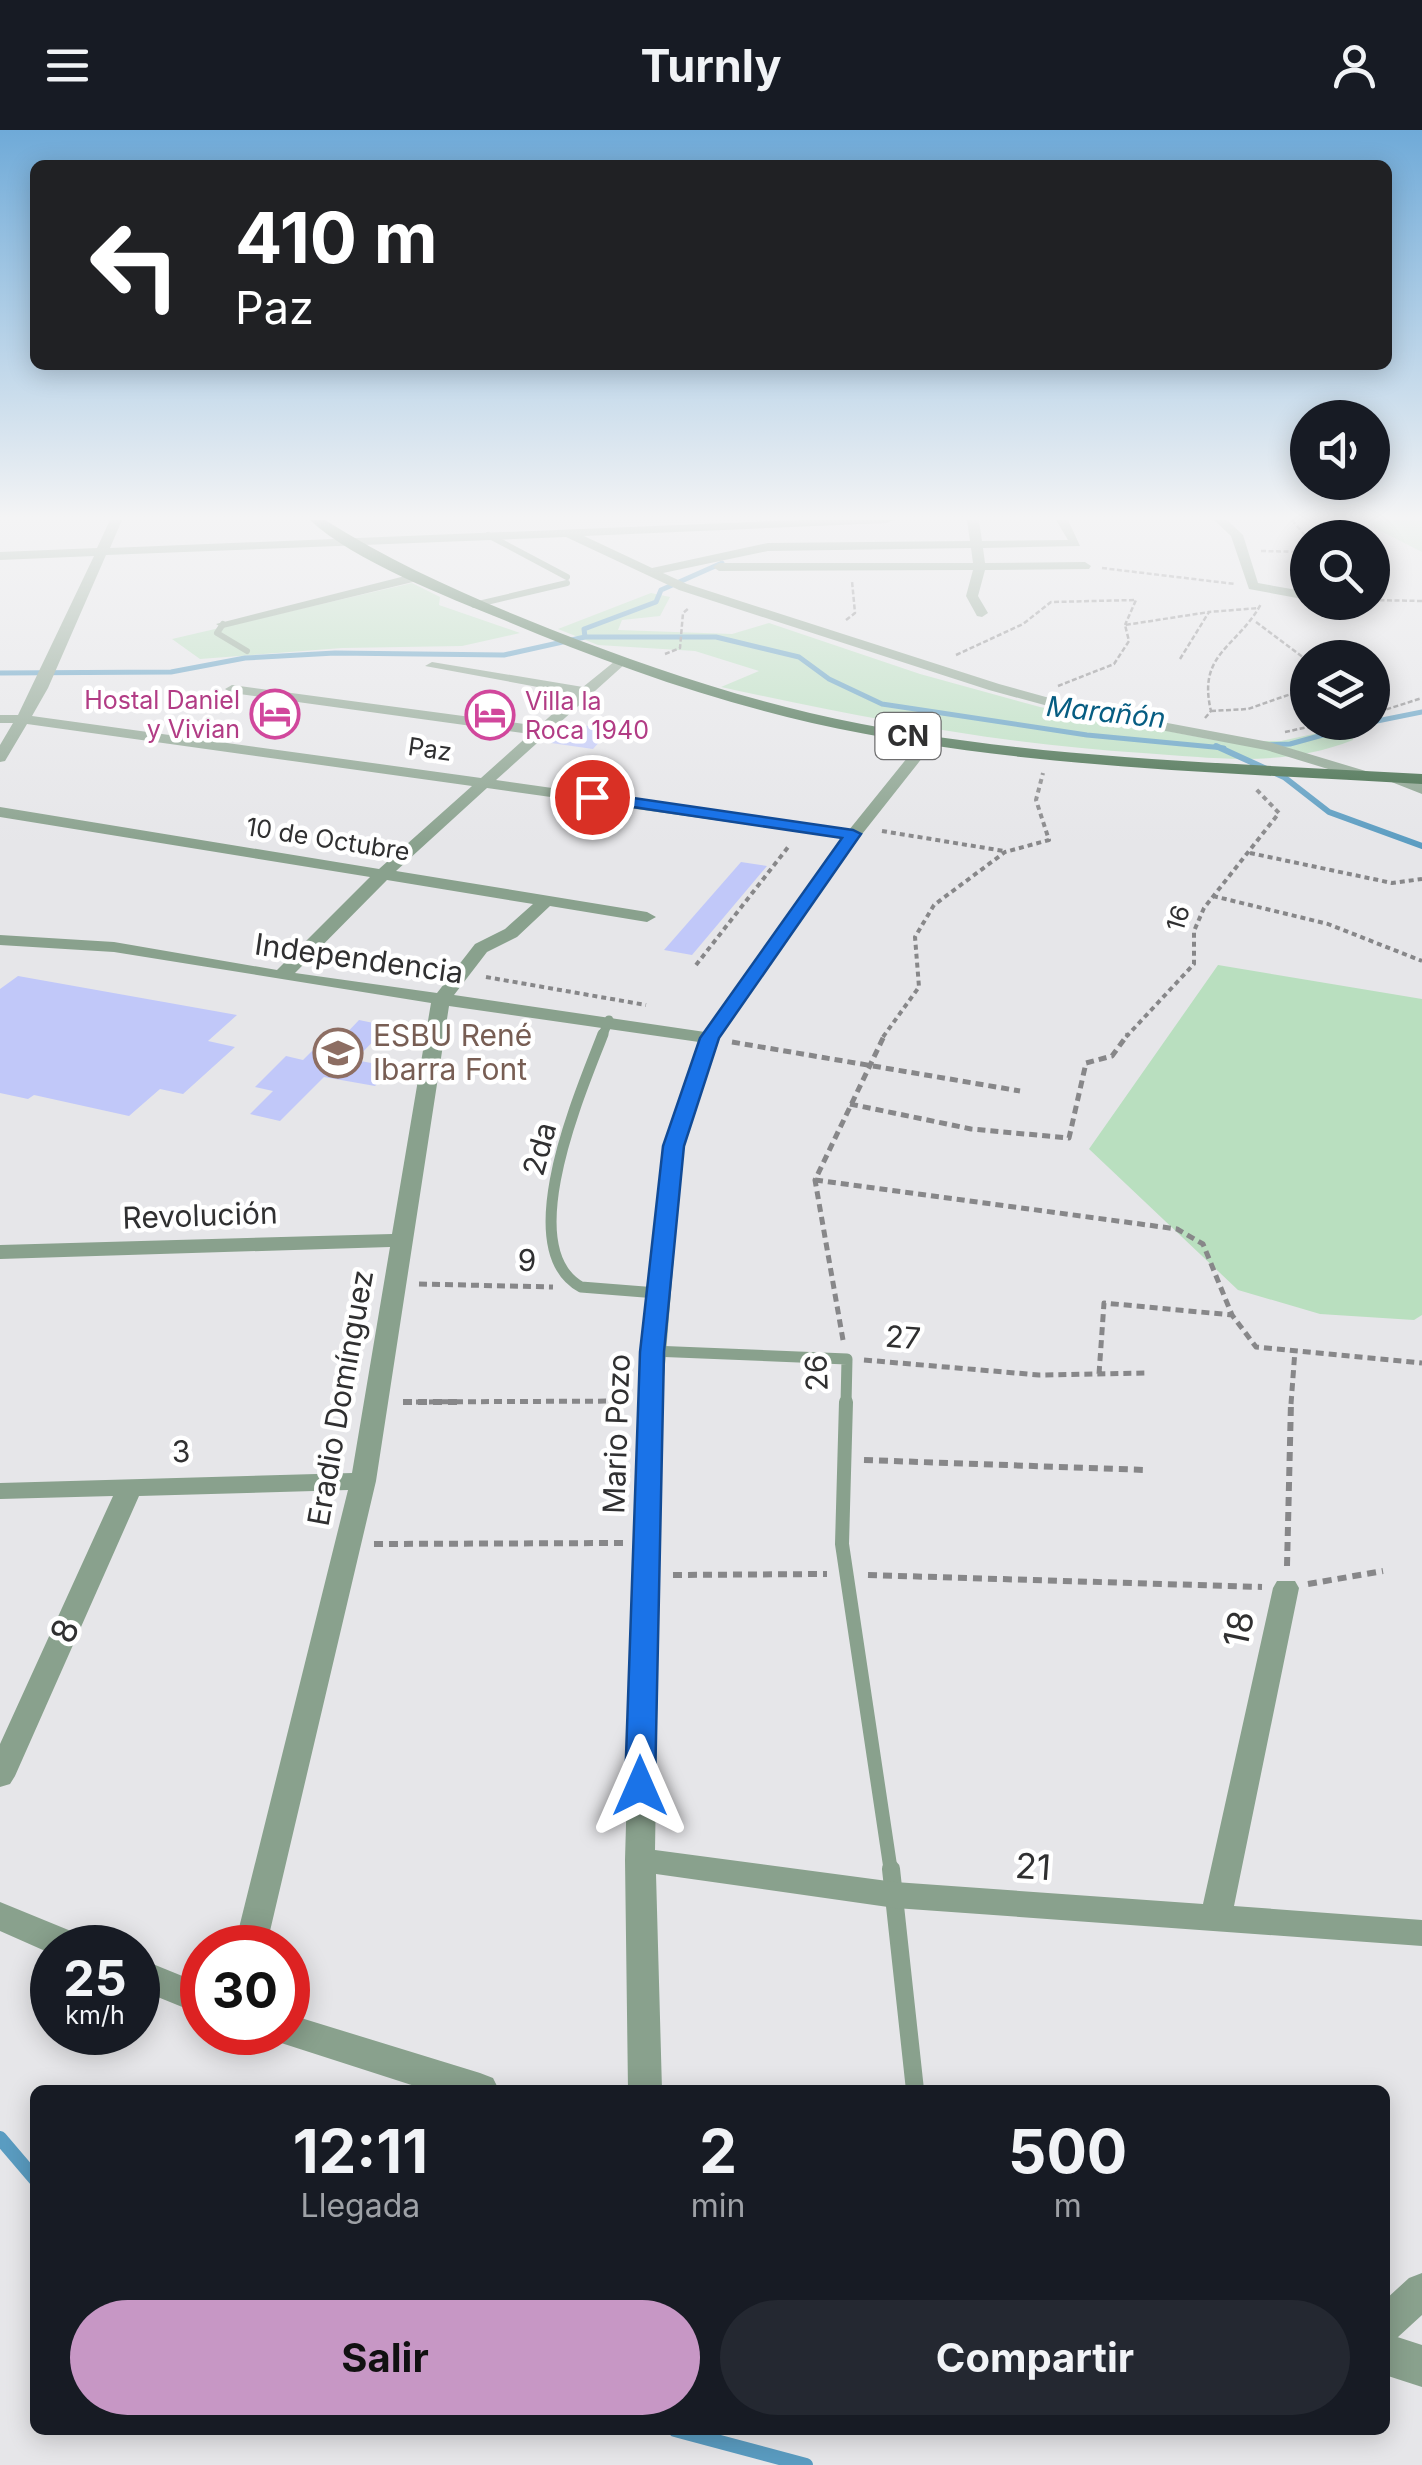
<!DOCTYPE html>
<html lang="es">
<meta charset="utf-8">
<style>
:root{--surface:#171b24;--page:#242831;--text:#f1f3f6;--muted:#9ea1a6;--accent:#c797c5}
body{margin:0;font-family:Inter,sans-serif;background:var(--page);color:var(--text);height:100vh;display:flex;flex-direction:column;font-size:38px;white-space:nowrap}
*{box-sizing:border-box;margin:0}
p{font-size:32px;color:var(--muted)}
.icon{flex:none;width:55px;height:55px;fill:none;stroke:currentColor;stroke-width:2;stroke-linecap:round;stroke-linejoin:round}
.map{position:relative;flex:1;overflow:hidden}
.details{position:absolute;left:30px;top:1955px;width:1360px;height:350px;display:flex;flex-direction:column;background:var(--surface);border-radius:15px;box-shadow:0 5px 25px #0003}
.details>*{flex:none}
.top-card{position:absolute;left:30px;top:30px;width:1362px;height:210px;border-radius:15px;box-shadow:0 5px 25px #0003;background:#202124;color:#fff;overflow:hidden}
.buttons{position:absolute;left:1290px;top:270px;display:grid;gap:20px}
.buttons a{display:grid;place-items:center;width:100px;height:100px;border-radius:50%;background:var(--surface);box-shadow:0 5px 25px #0003;font-size:50px}
.speed{position:absolute;left:30px;top:1795px;display:flex;gap:20px;font-size:50px;font-weight:700;text-align:center}
.speed>*{display:grid;place-content:center;width:130px;height:130px;border-radius:50%;background:var(--surface);box-shadow:0 5px 25px #0003;line-height:1}
.speed small{font-size:25px;font-weight:400}
.speed .limit{border:15px solid #d22;background:#fff;color:#111}
.pin{position:absolute;display:grid;place-items:center;width:85px;height:85px;color:#fff;margin:-42px;border:5px solid #fff;border-radius:50%;box-shadow:0 2px 10px #0007}
.me{position:absolute;width:110px;margin:-55px;rotate:0deg;stroke-linejoin:round;filter:drop-shadow(0 0 8px #0008)}
.turn{display:flex;align-items:center;gap:35px;height:210px;padding:0 40px;font-size:45px}
.turn .icon{width:130px;height:130px;stroke-width:2.5}
.turn b{display:block;font-size:70px;line-height:85px}
.eta{display:flex;justify-content:space-evenly;align-items:center;height:170px;text-align:center}
.eta b{font-size:60px;font-weight:700;line-height:70px}
.action{display:flex;gap:20px;margin-top:auto;padding:20px 40px}
.action a{flex:1;height:115px;border-radius:60px;background:var(--accent);color:#111;font-size:40px;font-weight:700;line-height:115px;text-align:center}
.action a+a{background:var(--page);color:var(--text)}
header{display:flex;justify-content:space-between;align-items:center;height:130px;padding:0 40px;background:var(--surface);font-size:45px;font-weight:700}
.map>svg:first-child{display:block}
</style>
<header><svg class="icon" aria-label="menu" viewBox="0 0 24 24"><path d="M4 6h16M4 12h16M4 18h16"/></svg>Turnly<svg class="icon" aria-label="person" viewBox="0 0 24 24"><circle cx="12" cy="8" r="4"/><path d="M4 21q1-7 8-7t8 7"/></svg></header>
<div class="map">
<svg width="1422" height="2335" viewBox="0 0 1422 2335">
<rect width="100%" height="100%" fill="#e6e6e9"/>
<path fill="#b9dfbf" d="M1359,390H1422V422Z
M412,453L440,467L439,475L520,503L462,516L342,518L200,529L172,509Z
M651,463L670,467L660,486L622,490L618,500L732,504L769,493L920,544L1040,577L1220,611H1281L1350,596L1353,610C1281,638 1218,628 1143,623C998,614 863,588 721,557L759,541L695,521L598,515L558,499Z
M1218,835L1422,869V1185L1414,1190L1320,1184L1238,1160L1089,1019Z"/>
<g fill="none" stroke-linecap="round" stroke-linejoin="round">
<path stroke="#5a9cc1" stroke-width="5" d="M585,507L584,499L656,472L661,460L722,433
M0,543L171,542L245,528L335,523L504,525L585,507H716L799,527L829,549L882,574L1087,605L1224,618
M1372,592L1422,582
M1267,615L1290,614L1370,592"/>
<path stroke="#5a9cc1" stroke-width="6" d="M1216,616L1284,647L1329,682L1422,716"/>
<path stroke="#5a9cc1" stroke-width="14" d="M0,2008L35,2049
M675,2300L806,2335"/>
</g>
<path fill="#c1c8f9" d="M565,593L611,599L593,619L544,612Z
M741,732L767,736L692,825L664,820Z
M18,846L237,885L208,911L235,917L183,964L160,959L129,986L34,965L28,969L0,963V859Z
M359,890L388,896L355,930L393,937L375,956L324,947L280,991L250,984L273,961L255,957L286,926L303,930L326,907L340,910Z"/>
<g fill="none" stroke-linecap="round" stroke-linejoin="round">
<path stroke="#878789" stroke-width="2.5" stroke-dasharray="5 2.5" stroke-linecap="butt" d="M1292,390L1308,409
M1261,421L1308,422
M1102,438L1235,454
M1372,470L1422,471
M846,490L855,483L852,451
M1256,492L1308,531
M665,524L680,518L683,483L689,478
M956,525L1023,494L1051,472L1136,470L1125,495
M1180,529L1209,482L1259,478
M1308,538L1304,547L1308,550
M1058,556L1114,534L1129,511L1125,495L1209,482
M1211,581L1248,579L1308,558
M1372,584L1422,568
M1205,588L1211,581C1197,523 1237,518 1261,474
M1285,602L1331,592"/>
<path stroke="#878789" stroke-width="4" stroke-dasharray="5 4" stroke-linecap="butt" d="M882,701L1004,721
M1250,723L1392,753L1422,749
M1213,766L1328,794L1422,831
M696,835L789,716
M486,847L646,875
M883,907L919,857L915,807L934,775L1005,722L1049,710L1036,670L1043,643
M1126,907L1194,834V801L1204,778L1279,683L1255,658"/>
<path stroke="#878789" stroke-width="5" stroke-dasharray="8 5" stroke-linecap="butt" d="M732,912L1020,961
M850,974L971,999L1069,1008L1086,933L1112,926L1128,904
M815,1050L1177,1099L1203,1114L1232,1185L1256,1217L1422,1233
M419,1154L553,1157
M843,1210L815,1050L885,904
M864,1230L1039,1245L1148,1243
M1099,1244L1104,1173L1232,1185
M403,1272L627,1271
M1291,1274L1295,1220"/>
<path stroke="#878789" stroke-width="6" stroke-dasharray="9 6" stroke-linecap="butt" d="M403,1272H458
M864,1330L1146,1340
M374,1414L623,1413
M1287,1436L1291,1272
M673,1445L827,1444
M868,1445L1262,1457
M1308,1454L1383,1441"/>
<path stroke="#89a18d" stroke-width="6" d="M488,405L567,447
M474,475L567,453
M223,494L217,503L247,521"/>
<path stroke="#89a18d" stroke-width="9" d="M602,907L609,890"/>
<path stroke="#89a18d" stroke-width="11" d="M603,904C583,957 511,1118 581,1157L657,1163
M652,1221L847,1229L846,1274"/>
<path stroke="#89a18d" stroke-width="14" d="M846,1272L842,1414L891,1742"/>
<path stroke="#89a18d" stroke-width="18" d="M891,1739L915,1960"/>
<path fill="#89a18d" fill-rule="evenodd" d="M110,390H122L110,418L802,390H893L887,393L584,406L652,438L768,413L970,411L967,390H979L982,411L1068,410L1056,390H1068L1080,416L983,418L985,433L1085,432L1091,436L1089,439L985,440L978,466L988,483L982,487L977,486L966,466L973,440L719,441L713,437L719,433H973L971,418L768,421L663,443L687,454L999,554L1082,577L1269,612L1369,642L1372,645L1364,650L1266,620L1081,585L989,560L679,460L566,407L106,425L48,558L32,586L481,648L530,604L232,563L225,559L232,555L539,596L575,564L425,536L432,532L583,557L620,527L627,531L625,534L496,650L849,700L924,607H934V613L859,708L719,908L683,1016L662,1271L655,1720L895,1752L1203,1774L1273,1458L1277,1451H1295L1299,1458L1234,1776L1422,1790V1816L895,1778L656,1744L662,1960H628L625,1730L638,1271L663,1016L699,912L449,876L376,1351L266,1818H234L348,1360L139,1366L15,1646L10,1654L0,1657V1614L113,1366L0,1369V1353L352,1343L390,1117L0,1129V1115L392,1104L431,873L114,822L0,815V805L114,812L277,840L370,747L0,687V677L379,739L472,656L27,594L5,631L0,632V615L13,593H0V585H18L94,426L0,430V422L97,418ZM487,658L843,708L705,902L454,865L487,822L517,807L550,776L647,792L656,787L647,782L396,741ZM387,750L533,774L505,799L475,814L437,863L295,843Z
M1214,390H1227L1243,405L1258,453L1308,462V470L1249,459L1231,406Z
M417,443L421,444V450L223,498L216,494Z
M1422,2143V2185L1398,2207L1385,2212V2170L1409,2148Z"/>
<path fill="#89a18d" fill-rule="evenodd" d="M1389,643H1401L1422,653V664L1389,651Z
M0,1772L88,1808L93,1818H52V1824L0,1801Z
M138,1828L202,1854V1885L138,1859Z
M288,1884L480,1943L493,1948L499,1960H427L275,1911L271,1902H288Z
M1385,2203L1422,2215V2257L1385,2245Z"/>
<path fill="#3b6643" fill-rule="evenodd" d="M310,390H325C396,435 472,468 550,499C635,532 721,562 810,583C1010,629 1218,632 1422,644V654C1219,642 1012,638 812,593C707,569 604,532 504,490C447,467 354,431 310,390Z"/>
</g>
<linearGradient id="sky" x2="0" y2="1"><stop stop-color="#6faad8"/><stop offset="0.54" stop-color="#f4f4f5"/><stop offset="1" stop-color="#f4f4f5" stop-opacity="0"/></linearGradient>
<rect width="1422" height="717" fill="url(#sky)"/>
<path fill="#1a73e8" stroke="#114b97" stroke-width="2.5" d="M592,662L853,700L861,704L719,908L684,1016L664,1222L655,1656L651,1664H630L625,1656L640,1222L663,1016L700,908L842,708L586,670L584,667Z"/>
<defs>
<g id="hotel-ring" transform="scale(2.5)"><circle r="9.5" fill="#fff" stroke="#d1479c" stroke-width="1.5"/><path d="M-6-4.5h1.5V1H6V5H4.5V3h-9V5H-6ZM-4 0a1.8 1.8 0 1 1 3.6 0ZM.5 0V-2.5h3Q6-2.5 6 0Z" fill="#d1479c"/></g>
<g id="school-ring" transform="scale(2.5)"><circle r="9.5" fill="#fff" stroke="#8d6e63" stroke-width="1.5"/><path d="M0-5L7-2L0 1L-7-2ZM-4 1L0 2.5L4 1V4Q0 6-4 4Z" fill="#8d6e63"/></g>
</defs>
<g fill-rule="evenodd">
<use href="#hotel-ring" x="275" y="584"/>
<use href="#hotel-ring" x="490" y="585"/>
<use href="#school-ring" x="338" y="923"/>
</g>
<g text-anchor="middle" stroke-width="9" stroke-linejoin="round" paint-order="stroke">
<g font-size="25" fill="#b23c85" stroke="#fff" text-anchor="end">
<text x="240" y="579">Hostal Daniel<tspan x="240" dy="29">y Vivian</tspan></text>
<text x="525" y="580" text-anchor="start">Villa la<tspan x="525" dy="29">Roca 1940</tspan></text>
</g>
<g font-size="25" fill="#303031" stroke="#fff">
<text transform="translate(430 619) rotate(8)" y="9">Paz</text>
<text transform="translate(328 709) rotate(9)" y="9">10 de Octubre</text>
<text transform="translate(1178 788) rotate(-73)" y="9">16</text>
</g>
<g font-size="28" font-style="italic" fill="#065d82" stroke="#fff">
<text transform="translate(1106 582) rotate(6)" y="10">Marañón</text>
</g>
<rect fill="#fff" stroke="#6e6e6f" stroke-width="2.5" x="875.5" y="583" width="65" height="46" rx="8"/>
<g font-size="28" font-weight="bold" fill="#303031">
<text x="908" y="616">CN</text>
</g>
<g font-size="30" fill="#303031" stroke="#fff">
<text transform="translate(359 829) rotate(8)" y="10">Independencia</text>
<text transform="translate(540 1019) rotate(-75)" y="10">2da</text>
<text transform="translate(200 1086) rotate(-2)" y="10">Revolución</text>
<text transform="translate(527 1131) rotate(1)" y="10">9</text>
<text transform="translate(903 1208) rotate(5)" y="10">27</text>
<text transform="translate(817 1243) rotate(-92)" y="10">26</text>
<text transform="translate(341 1268) rotate(-80)" y="10">Eradio Domínguez</text>
<text transform="translate(617 1304) rotate(-88)" y="10">Mario Pozo</text>
<text transform="translate(181 1322) rotate(-1)" y="10">3</text>
</g>
<g font-size="30" fill="#785e54" stroke="#fff" text-anchor="start">
<text x="373" y="916">ESBU René<tspan x="373" dy="34">Ibarra Font</tspan></text>
</g>
<g font-size="35" fill="#303031" stroke="#fff">
<text transform="translate(1239 1499) rotate(-78)" y="12">18</text>
<text transform="translate(65 1501) rotate(-66)" y="12">8</text>
<text transform="translate(1033 1737) rotate(4)" y="12">21</text>
</g>
</g>
</svg>
<div class="buttons">
<a><svg class="icon" aria-label="sound" viewBox="0 0 24 24"><path d="M4 9h4l5-4v14l-5-4H4zM17 9q2 3 0 6"/></svg></a>
<a><svg class="icon" aria-label="search" viewBox="0 0 24 24"><circle cx="10" cy="10" r="6"/><path d="M15 15l6 6"/></svg></a>
<a><svg class="icon" aria-label="layers" viewBox="0 0 24 24"><path d="M12 4l9 5-9 5-9-5zM3 14l9 5 9-5"/></svg></a>
</div>
<div class="speed"><div>25<small>km/h</small></div><div class="limit">30</div></div>
<div class="pin" style="left:592px;top:667px;background:#d93025"><svg class="icon" aria-label="arrive" viewBox="0 0 24 24"><path d="M6 21V4h12l-3 4 3 4H6"/></svg></div>
<svg class="me" style="left:640px;top:1656px" viewBox="-20 -20 40 40"><path d="M0-17L14 15 0 8-14 15z" fill="#1a73e8" stroke="#fff" stroke-width="4"/></svg>
<div class="top-card">
<div class="turn"><svg class="icon" aria-label="left" viewBox="0 0 24 24"><path d="M17 20v-9H6M10 6l-5 5 5 5"/></svg><div><b>410 m</b>Paz</div></div>
</div>
<section class="details">
<div class="eta">
<div><b>12:11</b><p>Llegada</p></div>
<div><b>2</b><p>min</p></div>
<div><b>500</b><p>m</p></div>
</div>
<div class="action"><a>Salir</a><a>Compartir</a></div>
</section>
</div>
